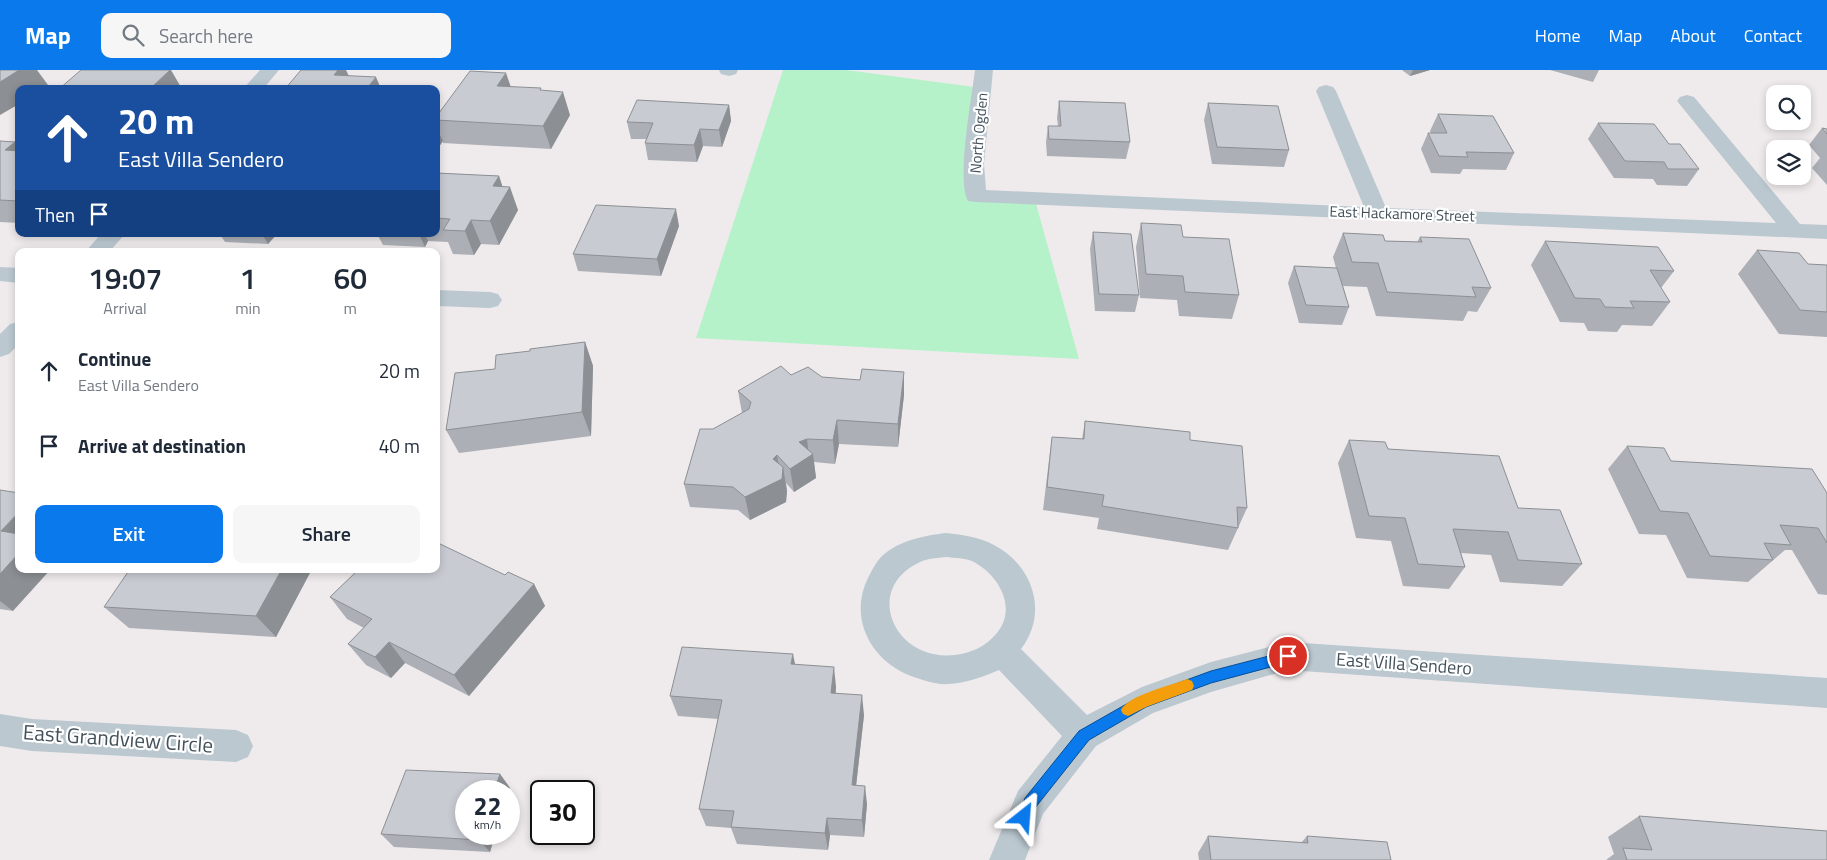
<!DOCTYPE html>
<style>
:root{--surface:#fff;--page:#f6f6f7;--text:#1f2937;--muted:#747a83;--accent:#0979eb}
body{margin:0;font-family:"Titillium Web",sans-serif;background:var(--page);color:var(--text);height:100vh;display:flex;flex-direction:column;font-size:19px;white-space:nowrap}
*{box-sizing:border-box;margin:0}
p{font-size:16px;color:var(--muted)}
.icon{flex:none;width:28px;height:28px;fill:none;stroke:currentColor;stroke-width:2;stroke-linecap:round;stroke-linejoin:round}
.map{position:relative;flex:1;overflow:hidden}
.panel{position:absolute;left:15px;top:178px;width:425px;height:325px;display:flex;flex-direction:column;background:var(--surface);border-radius:10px;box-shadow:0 2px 8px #0003}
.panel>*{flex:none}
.hud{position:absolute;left:15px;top:15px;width:425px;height:152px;border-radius:10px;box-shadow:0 2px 8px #0003;background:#1a4fa0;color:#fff;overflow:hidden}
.controls{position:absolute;left:1766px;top:15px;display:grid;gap:10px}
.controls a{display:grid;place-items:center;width:45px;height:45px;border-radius:10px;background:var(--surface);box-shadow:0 2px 8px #0003;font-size:25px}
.speed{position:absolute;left:455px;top:710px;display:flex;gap:10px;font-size:25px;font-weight:700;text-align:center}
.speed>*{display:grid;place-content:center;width:65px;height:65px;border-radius:50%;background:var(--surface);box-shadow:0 2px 8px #0003;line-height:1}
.speed small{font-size:12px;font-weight:400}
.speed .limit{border:2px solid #111;border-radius:8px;background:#fff;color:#111}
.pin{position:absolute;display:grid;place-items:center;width:42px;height:42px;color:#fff;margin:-21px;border:2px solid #fff;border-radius:50%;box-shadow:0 1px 5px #0007}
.me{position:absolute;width:55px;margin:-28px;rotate:28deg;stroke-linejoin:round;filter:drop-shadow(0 0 4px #0008)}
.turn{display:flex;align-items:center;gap:18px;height:105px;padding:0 20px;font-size:22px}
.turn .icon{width:65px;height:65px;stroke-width:2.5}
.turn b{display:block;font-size:35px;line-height:42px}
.then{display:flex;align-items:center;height:48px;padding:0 20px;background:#0003;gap:10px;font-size:19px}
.eta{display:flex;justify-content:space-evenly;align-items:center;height:85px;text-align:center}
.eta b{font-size:30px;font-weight:600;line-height:35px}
.action{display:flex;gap:10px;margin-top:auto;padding:10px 20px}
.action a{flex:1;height:58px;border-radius:10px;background:var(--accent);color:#fff;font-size:20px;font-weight:600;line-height:58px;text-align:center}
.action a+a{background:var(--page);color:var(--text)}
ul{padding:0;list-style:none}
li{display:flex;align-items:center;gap:15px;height:75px;padding:0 20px}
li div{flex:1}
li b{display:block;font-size:19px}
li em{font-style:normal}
header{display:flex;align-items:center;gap:30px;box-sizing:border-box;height:70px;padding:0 25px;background:var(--accent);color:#fff}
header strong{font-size:24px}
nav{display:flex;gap:28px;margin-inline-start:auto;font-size:18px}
.search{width:350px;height:45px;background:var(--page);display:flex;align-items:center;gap:12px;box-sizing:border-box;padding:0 18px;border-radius:10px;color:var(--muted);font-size:19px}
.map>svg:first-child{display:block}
</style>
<header>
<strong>Map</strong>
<div class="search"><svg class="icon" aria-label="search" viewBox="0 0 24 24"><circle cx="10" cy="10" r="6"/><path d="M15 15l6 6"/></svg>Search here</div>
<nav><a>Home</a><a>Map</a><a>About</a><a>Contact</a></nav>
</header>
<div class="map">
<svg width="1827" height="790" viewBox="0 0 1827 790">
<rect width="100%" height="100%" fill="#efebec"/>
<path fill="#b5f2c9" d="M783,0H846L982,18L976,125L1035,130L1079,289L696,268Z"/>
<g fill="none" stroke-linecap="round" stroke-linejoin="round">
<path fill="#bbc8d0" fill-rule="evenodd" d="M260,0H279L263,19H243Z
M719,0H738L736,4L729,6L721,4Z
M975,0H993L984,94L986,120L1364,137L1316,21L1319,17L1326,15L1333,17L1336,21L1386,138L1776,153L1677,31L1680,27L1687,25L1694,27L1800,154L1827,155V169L976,132L968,131C956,112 972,25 975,0Z
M101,164H125L110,181H86Z
M0,197L19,198V213L0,211Z
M436,220L490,222L498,224L502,230L498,236L490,238L436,236Z
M19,252V274L9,284L0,287V264L10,254Z
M946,463C963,465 979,467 994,475C1033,495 1049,543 1021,579L1087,645L1142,617L1211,592L1288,572L1827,608V638L1288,600L1211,622L1153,643L1096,676L1043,744L1025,790H989L1018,721L1062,666L999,600C983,607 966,613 948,614C936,615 923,610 911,606C871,591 848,548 868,508C872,500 876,492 882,486C900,470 923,466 946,463ZM946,487C955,488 964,488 972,491C998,504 1018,537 997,563C986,576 972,583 955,585C894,592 862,519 920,492C928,488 938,488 946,487Z
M0,644L32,649L236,660L248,665L253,676L248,687L236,692L32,681L0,676Z"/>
</g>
<path fill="#acafb5" d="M1402,0H1430L1410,6Z
M1550,0H1599L1593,12Z
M511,17L542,21L570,45L551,79L443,73V71L436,81V47Z
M1059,31L1130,72L1126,89L1047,86L1046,72L1048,56H1058L1057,48Z
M1208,33L1289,80L1284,97L1212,94L1204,50Z
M729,35L731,51L722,77L703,76L697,92L648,90L645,73L646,69H631L627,52Z
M1438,44L1514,83L1506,100L1463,99L1460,104L1431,103L1421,79L1428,63H1431L1430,61Z
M1598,53L1669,74L1699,99L1687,116L1657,115L1653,109L1614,108L1588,69Z
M1822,58L1827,59V115L1812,98L1820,88L1809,75Z
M0,71L19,77V153L0,152Z
M436,103L499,106L502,116L518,140L499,175L481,174L474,185L453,184L448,172L428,171L425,177L383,175L377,164H436Z
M1141,153L1183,167L1239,225L1232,249L1179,246L1177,230L1140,228L1136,177Z
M679,156L661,206L578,201L573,184Z
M1093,162L1139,225L1135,242L1095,241L1090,179Z
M1343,163L1385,171L1417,172L1420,167L1491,218L1477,242L1468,241L1463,251L1376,246L1367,217L1343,216L1349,237L1342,255L1299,253L1288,213L1294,196L1336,198L1333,187Z
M209,164H277L268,174L225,172L220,164Z
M1545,171L1674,201L1661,218L1670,232L1652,256L1622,255L1617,262L1588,261L1584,253L1560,252L1531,195Z
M1757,180L1808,194L1827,195V267L1779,264L1738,204Z
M585,272L593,296L591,366L459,383L446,360L495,299L530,281Z
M791,305L822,307L904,325L898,377L839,374L835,394L814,392L816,408L794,422L786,413L787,421L786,432L750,450L738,440L690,437L684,414L713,359L742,343L738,321Z
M1085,351L1190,370L1247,438L1228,480L1097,459L1099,448L1043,440L1049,390L1052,367L1082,369Z
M1349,370L1388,379L1518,438L1582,494L1562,516L1500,512L1491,485L1461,483L1465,497L1449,519L1403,516L1391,471L1356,468L1338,393Z
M1627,376L1671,391L1827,423V525L1818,524L1792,480H1785L1748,512L1687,508L1666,465L1639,464L1608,399Z
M0,420L13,541L0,539Z
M312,499L276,567L129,558L104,537Z
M358,499H436L505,505L534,514L545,536L469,626L405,593L391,608L366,595L348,574L364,558L347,549L330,527L359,499Z
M795,594L836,617V623L864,645L856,716L867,734L864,767L830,765L828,780L737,774L731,758L706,756L699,739L718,649L678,646L670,626Z
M500,704L510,718L490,782L394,777L381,764Z
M1639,746L1827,790H1606L1614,784L1608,767Z
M1208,766L1301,773L1307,766L1391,790H1199L1198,783Z"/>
<path fill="#8c8f93" d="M19,0H37L48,15L43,19H19V34L0,45V12Z
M170,0H171L182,19H146Z
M338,0H346L354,17L334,5Z
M1413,0H1430L1410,6Z
M506,3L514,26L497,16Z
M376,7L381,19L368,17Z
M563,22L570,45L551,79L543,56Z
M729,35L731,51L722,77L719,60Z
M700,59L703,76L697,92L694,75Z
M439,63L443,71L436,81V67Z
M15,72L19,77V97L5,80Z
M499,106L505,124L510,117L518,140L499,175L490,151L493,116Z
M676,139L679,156L661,206L657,189Z
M471,150L481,174L474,185L465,161Z
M262,164H277L268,174Z
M419,164H425L428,171L425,177Z
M585,272L593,296L591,366L582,342Z
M904,302V325L898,377V354Z
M837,350L839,374L835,394L833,370Z
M807,369L809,387L813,384L816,408L794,422L790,399L799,372Z
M777,385L781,409L783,397L787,421L786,432L750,450L745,427L773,389Z
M19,442V476L1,461Z
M19,483V499H51L13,541L0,531V504Z
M282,499H312L276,567L256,546Z
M534,514L545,536L469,626L454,605Z
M389,572L405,593L391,608L375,587Z
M793,584L797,604L791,594Z
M834,597L836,617L833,643L831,623Z
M862,625L864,645L854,734L852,715Z
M500,704L510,718L509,721H494Z
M865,716L867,734L864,767L862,750Z
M827,748L830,765L828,780L825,763Z
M481,764H495L490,782L479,770Z"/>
<path fill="#c8ccd2" stroke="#8c8f93" d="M0,0H19L0,12Z
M81,0H170L150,19H59Z
M301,0H338L334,5L376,7L368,17L394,18L285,19Z
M470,1L506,3L497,16L541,18L540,20L563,22L543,56L436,50V47Z
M637,30L729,35L719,60L700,59L694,75L645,73L653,53L627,52Z
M1059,31L1125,33L1130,72L1049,69L1048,56H1061Z
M1208,33L1278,36L1289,80L1217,77Z
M1438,44L1493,46L1514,83L1466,82L1468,87L1439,86L1428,63H1447Z
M1598,53L1654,54L1669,74H1680L1699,99H1668L1664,92L1625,91Z
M436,55L439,63L436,67Z
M1822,58L1827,59V64Z
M0,71L15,72L5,80L19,81V131L0,130Z
M436,103L499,106L493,116L510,117L490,151L471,150L465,161L443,160L450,149L436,148Z
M596,135L676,139L657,189L573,184Z
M1141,153L1181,155L1183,167L1229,169L1239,225L1185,222L1183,206L1146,204Z
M1093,162L1131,164L1139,225L1099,224Z
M1343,163L1383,165L1385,171L1422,172L1420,167L1469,169L1491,218L1472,217L1476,227L1387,222L1378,193L1352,192Z
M1545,171L1658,177L1674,201L1650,200L1670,232L1630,231L1634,238L1605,237L1600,229L1575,228Z
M1757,180L1799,183L1808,194L1827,195V242L1800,240Z
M1294,196L1337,198L1349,237L1306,235Z
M585,272L582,342L446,360L455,303L495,299L496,285L530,281V279Z
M781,296L791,305L808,297L822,307L860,310L862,299L904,302L898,354L837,350L833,370L807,369L799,372L813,384L790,399L777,385L773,389L783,397L782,409L745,427L733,417L684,414L700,359H713L749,339L751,332L738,321Z
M1085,351L1190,362V370L1242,376L1247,438L1237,437L1238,458L1102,436L1104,425L1047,417L1052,367L1084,369Z
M1349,370L1385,372L1388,379L1499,386L1518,438L1560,440L1582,494L1518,490L1508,462L1453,459L1465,497L1418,494L1405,448L1369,446Z
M1627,376L1664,378L1671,391L1812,399L1827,423V473L1818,458L1780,455L1791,475L1764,473L1773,490L1710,486L1688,443L1660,441Z
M0,420L19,423V442L1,461L19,464V483L0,504Z
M436,472L505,505L508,502L534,514L454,605L389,572L375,587L348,574L372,549L330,527L359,499H436Z
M130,499H282L256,546L104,537Z
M682,577L793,584L791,594L834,597L831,623L862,625L852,715L865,716L862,750L827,748L825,763L731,757L734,741L699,739L722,630L670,626Z
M406,700L500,704L494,721H466V764H481L479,770L381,764Z
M1639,746L1827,761V790H1627L1623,778L1652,780Z
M1208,766L1308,773L1307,766L1387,772L1391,790H1211Z"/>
<path fill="#0979eb" stroke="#064f99" d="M1288,581L1293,582L1295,586L1293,591L1211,613L1146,637L1089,670L1035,738L1029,753L1024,755L1019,753L1017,747L1025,728L1079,661L1137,628L1211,601Z"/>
<path fill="#f59e0b" d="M1187,609L1192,611L1194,616L1192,620L1146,637L1128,646L1123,644L1121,640C1127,626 1172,615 1187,609Z"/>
<g text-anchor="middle" stroke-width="4.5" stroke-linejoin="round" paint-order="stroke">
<g font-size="15" fill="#43515b" stroke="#fff">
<text transform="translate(979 63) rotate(-85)" y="5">North Ogden</text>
<text transform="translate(1402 144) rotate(2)" y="5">East Hackamore Street</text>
</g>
<g font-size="18" fill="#43515b" stroke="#fff">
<text transform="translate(1404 594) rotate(4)" y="6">East Villa Sendero</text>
</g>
<g font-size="21" fill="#43515b" stroke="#fff">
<text transform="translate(118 669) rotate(4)" y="7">East Grandview Circle</text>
</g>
</g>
</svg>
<div class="controls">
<a><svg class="icon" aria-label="search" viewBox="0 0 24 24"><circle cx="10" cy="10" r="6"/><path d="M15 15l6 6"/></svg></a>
<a><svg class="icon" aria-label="layers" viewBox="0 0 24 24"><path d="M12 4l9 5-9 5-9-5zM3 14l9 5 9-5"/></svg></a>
</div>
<div class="speed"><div>22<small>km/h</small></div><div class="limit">30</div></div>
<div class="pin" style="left:1288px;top:586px;background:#d93025"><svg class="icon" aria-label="arrive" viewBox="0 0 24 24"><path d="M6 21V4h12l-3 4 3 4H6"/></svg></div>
<svg class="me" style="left:1024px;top:747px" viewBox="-20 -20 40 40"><path d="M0-17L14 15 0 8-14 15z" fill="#0979eb" stroke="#fff" stroke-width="4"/></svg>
<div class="hud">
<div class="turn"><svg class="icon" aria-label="ahead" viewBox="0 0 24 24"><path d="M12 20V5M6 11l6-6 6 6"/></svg><div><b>20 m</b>East Villa Sendero</div></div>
<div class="then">Then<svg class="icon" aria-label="arrive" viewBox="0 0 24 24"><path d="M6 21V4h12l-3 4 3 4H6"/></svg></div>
</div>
<section class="panel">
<div class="eta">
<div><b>19:07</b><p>Arrival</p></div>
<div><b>1</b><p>min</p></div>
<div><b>60</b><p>m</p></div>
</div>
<ul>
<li><svg class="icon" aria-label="ahead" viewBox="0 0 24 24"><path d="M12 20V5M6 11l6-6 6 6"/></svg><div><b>Continue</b><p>East Villa Sendero</p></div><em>20 m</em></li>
<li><svg class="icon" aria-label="arrive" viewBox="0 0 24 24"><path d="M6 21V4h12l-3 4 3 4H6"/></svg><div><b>Arrive at destination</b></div><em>40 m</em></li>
</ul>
<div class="action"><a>Exit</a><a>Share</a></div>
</section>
</div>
